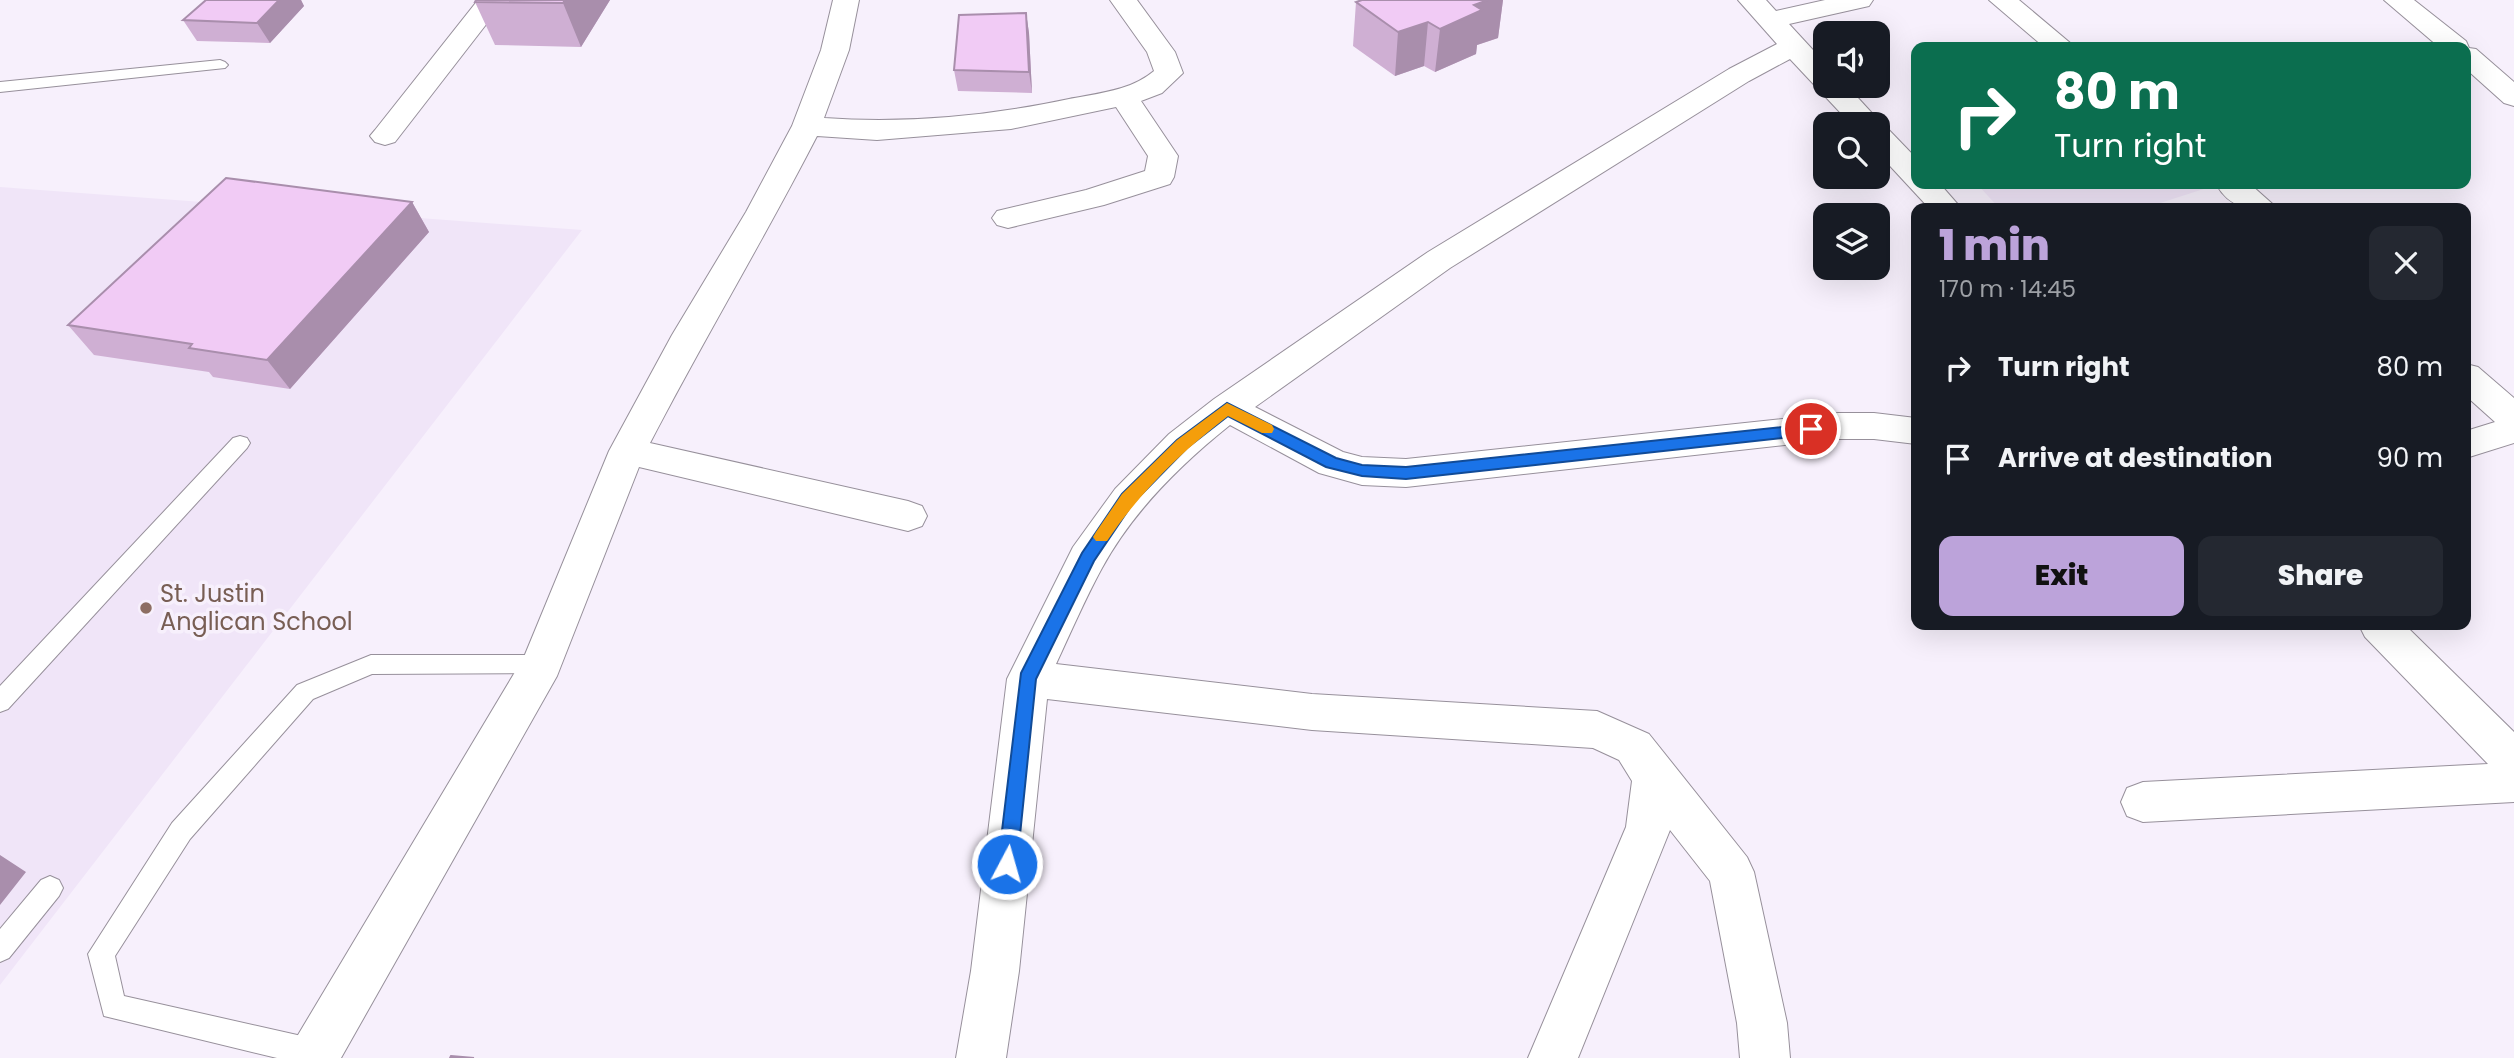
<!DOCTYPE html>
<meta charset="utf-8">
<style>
:root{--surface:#171b24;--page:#242831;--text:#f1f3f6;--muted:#9ea1a6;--accent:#bca3da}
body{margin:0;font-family:Poppins,sans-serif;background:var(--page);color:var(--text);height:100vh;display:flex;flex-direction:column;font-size:26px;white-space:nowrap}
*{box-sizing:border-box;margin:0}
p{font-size:23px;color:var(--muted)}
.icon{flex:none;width:38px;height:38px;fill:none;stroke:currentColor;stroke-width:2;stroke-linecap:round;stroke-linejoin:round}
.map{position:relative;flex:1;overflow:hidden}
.panel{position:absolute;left:1911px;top:203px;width:560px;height:427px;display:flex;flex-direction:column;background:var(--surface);border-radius:14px;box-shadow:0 7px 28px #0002}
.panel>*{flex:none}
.banner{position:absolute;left:1911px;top:42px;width:560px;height:147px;border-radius:14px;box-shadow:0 7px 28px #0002;background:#0b6e4f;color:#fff;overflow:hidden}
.fabs{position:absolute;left:1813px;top:21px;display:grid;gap:14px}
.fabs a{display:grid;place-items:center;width:77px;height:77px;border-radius:14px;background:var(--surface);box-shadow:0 7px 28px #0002;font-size:35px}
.pin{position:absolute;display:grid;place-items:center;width:60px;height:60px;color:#fff;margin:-30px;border:4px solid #fff;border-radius:50%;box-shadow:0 2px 7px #0007}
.me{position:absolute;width:77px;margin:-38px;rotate:6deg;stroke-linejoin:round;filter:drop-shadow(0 0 5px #0008)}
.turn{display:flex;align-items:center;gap:24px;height:147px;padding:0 28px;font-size:32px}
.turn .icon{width:91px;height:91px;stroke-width:2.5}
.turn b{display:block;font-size:49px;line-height:60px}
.round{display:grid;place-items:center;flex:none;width:74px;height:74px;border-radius:14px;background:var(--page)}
.summary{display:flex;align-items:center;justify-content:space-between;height:119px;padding:0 28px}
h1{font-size:42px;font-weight:800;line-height:52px;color:var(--accent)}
.cta{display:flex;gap:14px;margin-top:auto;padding:14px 28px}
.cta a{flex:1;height:80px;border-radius:14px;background:var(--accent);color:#111;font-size:28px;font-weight:800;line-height:80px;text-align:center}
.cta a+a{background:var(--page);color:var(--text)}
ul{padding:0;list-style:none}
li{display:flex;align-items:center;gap:21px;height:91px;padding:0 28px}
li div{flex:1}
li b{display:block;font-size:26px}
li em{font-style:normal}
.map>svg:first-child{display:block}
</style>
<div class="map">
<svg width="2514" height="1058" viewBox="0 0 2514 1058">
<rect width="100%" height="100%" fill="#f7f0fc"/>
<path fill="#f0e5f8" d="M1977,184H2219L2145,208H1999Z
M0,187L582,230L0,985Z"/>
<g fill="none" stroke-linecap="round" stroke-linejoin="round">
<g stroke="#97909b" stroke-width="2">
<path id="service" d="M220,60L225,62L228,65L225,68L0,92V82Z
M240,436L247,438L250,443L247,448L8,709L0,712V686L233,438Z
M371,655H542L550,657L553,664L550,671L542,673L372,674L313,699L190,839L115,956L124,996L315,1039L325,1043L329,1053L327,1058H277L104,1016L88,954L172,823L297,685Z
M50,876L59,880L63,888L59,896L9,958L0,962V929L41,880Z"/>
</g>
<g stroke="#97909b" stroke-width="2">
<path id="minor" d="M478,0H505L395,142L385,145L375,142L370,136L375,130Z
M833,0H859L849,50L824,118C906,124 989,116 1069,99C1099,93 1130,91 1154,71L1147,52L1110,0H1137L1175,52L1183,73L1162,93L1141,101L1178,156L1174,177L1170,184L1104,205L1008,228L997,225L992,218L997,211L1086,190L1145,171L1148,156L1116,107L1011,129L877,140L817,136C764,239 704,339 650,443L908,501L922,506L927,516L922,526L908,531L639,467L557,676L341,1058H288L295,1040L524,657L609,451L672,335L746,212L792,126L821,50Z
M1738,0H1766L1776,11L1825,0H1873L1869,6L1789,24L1825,63V86H1847L1882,124L1880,127L1888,129L1916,158V184H1940L1961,208H1929L1878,153V124H1851L1790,59L1749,81L1450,268L1255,407L1343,452L1362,457L1406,459L1838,413H1874L1916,418V444L1874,439H1838L1406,487L1362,485L1319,473L1230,425C1180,465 1133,511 1102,568C1085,599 1071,632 1056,664L1312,694L1597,711L1649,734L1747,857L1754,872L1787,1023L1790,1058H1740L1737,1023L1710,881L1670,830L1578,1058H1528L1626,827L1632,781L1619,760L1593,748L1312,730L1047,699L1019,971L1006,1058H956L971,971L1007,679L1073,547L1115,489L1169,434L1214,399L1428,252L1729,69L1777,44Z
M1989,0H2019L2075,47H2044Z
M2384,0H2414L2466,41L2469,48L2476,49L2514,82V106L2504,103L2466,69V47H2439Z
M2216,184H2250L2277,208C2249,209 2231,210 2216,184Z
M2466,364L2478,367L2514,398V443L2466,458V431L2495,422L2466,396Z
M2359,625H2405L2514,732V802L2143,822L2127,816L2121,802L2127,788L2143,782L2488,764L2365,637Z"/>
</g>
<use href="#service" fill="#fff" fill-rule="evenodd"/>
<use href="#minor" fill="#fff" fill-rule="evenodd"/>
</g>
<path fill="#cfafd3" d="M206,0H301L304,6L270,43L197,41L183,20Z
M610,0L581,47L495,45L475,2Z
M1362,0H1503L1498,38L1477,45L1476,54L1435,72L1424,66L1395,76L1353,46L1356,2Z
M1026,13L1029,33L1032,93L958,91L954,70Z
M412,202L429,232L290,389L213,377L209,372L94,355L68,325Z"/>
<path fill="#a98eac" d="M279,0H301L304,6L270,43L257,23Z
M565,0H610L581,47L563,3Z
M1488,0H1503L1498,38L1477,45L1476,54L1435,72L1440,29L1474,5Z
M1026,13L1029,33L1032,93L1029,72Z
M1428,22L1424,66L1395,76L1398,32Z
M412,202L429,232L290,389L267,360Z
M0,855L26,872L0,905Z"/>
<path fill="#f1cbf5" stroke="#a98eac" stroke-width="2" d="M206,0H279L257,23L183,20Z
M476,0H565L563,3L475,2Z
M1362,0H1488L1474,5L1482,10L1440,29L1428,22L1398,32L1356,2Z
M1026,13L1029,72L954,70L959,15Z
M226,178L412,202L267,360L189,348L192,344L68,325Z
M451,1056L474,1058H450Z"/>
<path fill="#1a73e8" stroke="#114b97" stroke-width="2" d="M1227,403L1336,458L1362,465L1406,467L1811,424L1818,429L1811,435L1406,479L1362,476L1326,467L1228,416L1187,448L1133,503L1094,561L1036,679L1017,864L1014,870L1007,873L1000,870L998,864L1021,673L1082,553L1122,494L1177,440Z"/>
<path fill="#f59e0b" d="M1227,403L1272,425L1274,429L1272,433H1262L1228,416C1180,453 1141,491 1107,541H1096L1093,537L1096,532L1122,494L1177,440Z"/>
<circle fill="#8d6e63" stroke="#f7f0fc" stroke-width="2.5" cx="146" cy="608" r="7"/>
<g text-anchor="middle" stroke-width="7" stroke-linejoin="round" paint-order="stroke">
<g font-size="24" fill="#785e54" stroke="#f7f0fc" text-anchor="start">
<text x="160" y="602">St. Justin<tspan x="160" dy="28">Anglican School</tspan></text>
</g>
</g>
</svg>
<div class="fabs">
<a><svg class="icon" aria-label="sound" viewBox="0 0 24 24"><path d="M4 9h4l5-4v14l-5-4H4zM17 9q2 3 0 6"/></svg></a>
<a><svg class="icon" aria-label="search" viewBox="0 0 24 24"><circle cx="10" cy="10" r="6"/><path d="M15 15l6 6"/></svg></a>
<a><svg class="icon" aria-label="layers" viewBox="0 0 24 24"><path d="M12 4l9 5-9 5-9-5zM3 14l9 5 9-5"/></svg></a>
</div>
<div class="pin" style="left:1811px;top:429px;background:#d93025"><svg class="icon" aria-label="arrive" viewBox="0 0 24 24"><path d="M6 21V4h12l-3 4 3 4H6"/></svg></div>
<svg class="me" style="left:1007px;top:864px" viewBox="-20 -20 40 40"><circle r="17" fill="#1a73e8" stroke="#fff" stroke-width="3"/><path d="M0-11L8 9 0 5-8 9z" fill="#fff"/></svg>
<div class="banner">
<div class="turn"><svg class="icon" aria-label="right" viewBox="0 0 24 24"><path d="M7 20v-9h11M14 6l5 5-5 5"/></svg><div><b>80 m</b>Turn right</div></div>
</div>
<section class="panel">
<div class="summary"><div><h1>1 min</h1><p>170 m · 14:45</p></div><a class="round"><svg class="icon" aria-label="close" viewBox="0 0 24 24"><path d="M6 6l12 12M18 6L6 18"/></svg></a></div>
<ul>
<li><svg class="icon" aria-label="right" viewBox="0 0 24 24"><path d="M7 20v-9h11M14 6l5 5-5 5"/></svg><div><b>Turn right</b></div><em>80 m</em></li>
<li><svg class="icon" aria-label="arrive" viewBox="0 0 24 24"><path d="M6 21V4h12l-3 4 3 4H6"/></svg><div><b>Arrive at destination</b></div><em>90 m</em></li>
</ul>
<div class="cta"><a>Exit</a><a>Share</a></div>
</section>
</div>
